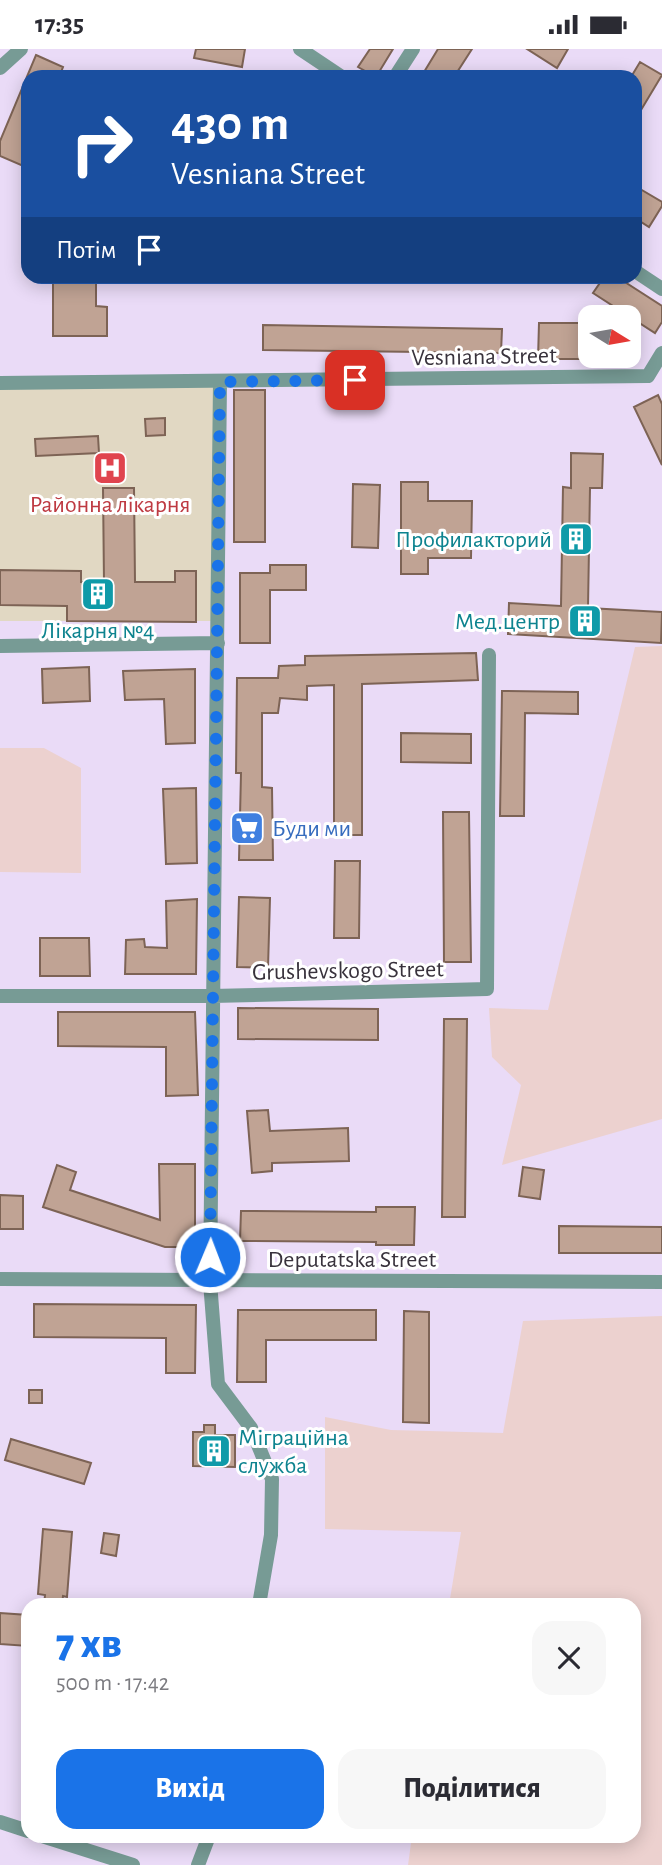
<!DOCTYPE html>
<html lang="uk">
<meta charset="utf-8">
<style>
:root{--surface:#fff;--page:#f7f7f7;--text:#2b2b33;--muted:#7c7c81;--accent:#1a73e8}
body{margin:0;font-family:"Alegreya Sans",sans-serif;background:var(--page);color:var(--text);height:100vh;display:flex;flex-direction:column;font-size:26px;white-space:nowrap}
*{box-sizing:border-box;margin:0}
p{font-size:23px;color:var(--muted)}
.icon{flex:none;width:38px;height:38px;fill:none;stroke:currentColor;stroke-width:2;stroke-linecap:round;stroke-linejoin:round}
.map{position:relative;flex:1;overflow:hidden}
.side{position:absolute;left:21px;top:1549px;width:620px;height:245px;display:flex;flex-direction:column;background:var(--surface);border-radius:21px;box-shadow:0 4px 18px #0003}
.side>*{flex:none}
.banner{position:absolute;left:21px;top:21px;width:621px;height:214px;border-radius:21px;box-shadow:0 4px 18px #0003;background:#1a4fa0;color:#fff;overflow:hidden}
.needle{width:46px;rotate:101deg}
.controls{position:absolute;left:578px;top:256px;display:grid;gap:14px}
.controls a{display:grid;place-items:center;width:63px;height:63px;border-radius:14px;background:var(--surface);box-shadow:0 4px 18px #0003;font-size:35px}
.pin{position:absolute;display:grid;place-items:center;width:60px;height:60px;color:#fff;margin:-30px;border-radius:14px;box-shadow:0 4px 10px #0006}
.me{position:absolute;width:77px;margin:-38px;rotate:1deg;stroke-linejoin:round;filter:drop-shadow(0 0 5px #0008)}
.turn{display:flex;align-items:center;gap:24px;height:147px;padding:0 35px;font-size:32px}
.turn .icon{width:91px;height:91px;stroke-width:2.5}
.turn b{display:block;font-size:49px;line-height:60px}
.then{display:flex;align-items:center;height:66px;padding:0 35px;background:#0003;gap:14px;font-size:26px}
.round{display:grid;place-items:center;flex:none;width:74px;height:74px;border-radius:21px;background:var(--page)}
.head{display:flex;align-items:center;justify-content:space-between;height:119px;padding:0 35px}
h1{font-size:42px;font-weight:800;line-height:52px;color:var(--accent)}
.cta{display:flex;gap:14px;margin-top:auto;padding:14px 35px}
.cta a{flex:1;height:80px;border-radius:21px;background:var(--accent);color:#fff;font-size:28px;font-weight:800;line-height:80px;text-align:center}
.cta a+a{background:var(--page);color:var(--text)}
.status{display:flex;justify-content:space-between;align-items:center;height:49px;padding:0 35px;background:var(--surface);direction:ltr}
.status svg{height:19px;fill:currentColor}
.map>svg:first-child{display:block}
</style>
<div class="status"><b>17:35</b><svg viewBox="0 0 49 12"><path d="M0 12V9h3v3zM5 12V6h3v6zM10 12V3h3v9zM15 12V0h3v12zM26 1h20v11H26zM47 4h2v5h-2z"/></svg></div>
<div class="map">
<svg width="662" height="1816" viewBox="0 0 662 1816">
<rect width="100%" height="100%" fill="#eadbf7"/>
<path fill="#ecd1cf" d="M662,597V1070L502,1116L521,1036L492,1008L489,959L548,961L635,598Z
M0,699H44L81,719V824L0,823Z
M662,1267V1816H408L412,1787H634V1556H449L461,1483L325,1480V1368L391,1381L503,1384L523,1272Z"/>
<path fill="#e1d8c3" d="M220,333L218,572H0V334Z"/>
<path fill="#c0a394" stroke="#7d6355" stroke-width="2" d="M196,0H245L242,18L194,9Z
M370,0H393L376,28L358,18Z
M438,0H472L454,28H421Z
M527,0H568L557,19Z
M36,6L63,18L59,28H28V119L0,107V92Z
M640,13L662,26L635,71V28H631Z
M635,137L662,153V157L649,178L635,169Z
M53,228H96V257L107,258V287H53Z
M604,228H617L662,257V273L655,284L593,244Z
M539,274H581L580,310H538Z
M263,276L502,280L501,304L263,301Z
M234,341H265V493H234Z
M658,346L662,355V416L634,358Z
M165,369V386L146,387L145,370Z
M98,387L99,404L36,407L35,390Z
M571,404L603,405L602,439H590L588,559L662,563L661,594L508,585L509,554L561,557L563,438L571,439Z
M401,433H428V452H472L471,509H428V525H401Z
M353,435L380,436L378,499L352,498Z
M103,439H134L135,533H175V522H196V573L67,572V557L0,556V521L81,522V533H104Z
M270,516H306V541H270V594H240V524H270Z
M476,604L478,631L362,635V786H334V636L307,637V651L280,649L278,664H262V738L272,739L273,811H239L241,724H236L237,629H278L279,617L305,616V607Z
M89,618L90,652L43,654L42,620Z
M195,620V694L166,695L164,650L125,651L123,622Z
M502,642L578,643V665L525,664L524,767H500Z
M401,684L471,685V714L401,713Z
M196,739L197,814L166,815L163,740Z
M443,763H469L471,913H444Z
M335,812H360L359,889H334Z
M239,848L270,849L268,919L237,918Z
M197,850L196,925H125L126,891L144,890L145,898L167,899L166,852Z
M40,889H89L90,927H40Z
M238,959L378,960V991L238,990Z
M58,963H195L198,1046L166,1047V998L58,997Z
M444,970H467L465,1168H442Z
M268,1061L270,1082L348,1079L349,1112L272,1114V1122L252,1124L247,1062Z
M159,1115H195V1198H165L43,1158L57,1116L76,1123L70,1141L160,1171Z
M523,1118L544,1121L540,1150L519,1147Z
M0,1146L23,1147V1180H0Z
M376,1158H415L414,1196H376V1193L240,1192L241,1162L376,1163Z
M559,1177L662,1178V1204H559Z
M34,1255L196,1256L195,1324H166V1289L34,1288Z
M238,1261H376V1291H266V1333H237Z
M404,1262L429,1263V1374L403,1373Z
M29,1341H42V1354H29Z
M204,1376H215V1386H235V1418L193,1417V1383H204Z
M11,1390L91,1414L84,1435L5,1411Z
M43,1480L72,1483L67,1548L63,1547L62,1556H44L45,1546L38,1545Z
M104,1484L119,1486L116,1507L101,1504Z
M0,1564L28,1566V1597L0,1595Z"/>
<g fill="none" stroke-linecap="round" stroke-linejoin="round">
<path stroke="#779b95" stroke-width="14" d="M300,0L342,28
M0,19L21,0
M395,28L413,0
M635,222L662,240
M220,333L210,1233L218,1335L251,1379L272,1430L271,1486L259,1556
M0,334L648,327L662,304
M0,597L218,594
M0,947H212L487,940L489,606
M0,1773L28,1782
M42,1787L133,1816
M198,1816L209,1787"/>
<path stroke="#779b95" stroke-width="14" d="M0,1230L662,1233"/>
</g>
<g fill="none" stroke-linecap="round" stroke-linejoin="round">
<path stroke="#1a73e8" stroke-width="12" stroke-dasharray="0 21.6" d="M210,1208L220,333L355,331"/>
</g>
<defs>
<g id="hospital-square" transform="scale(1.75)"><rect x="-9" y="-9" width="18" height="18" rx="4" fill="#e0444e" stroke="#fff"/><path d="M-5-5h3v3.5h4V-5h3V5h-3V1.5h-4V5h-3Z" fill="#fff"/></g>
<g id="building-square" transform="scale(1.75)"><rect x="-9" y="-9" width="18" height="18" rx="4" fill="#0f9aa8" stroke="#fff"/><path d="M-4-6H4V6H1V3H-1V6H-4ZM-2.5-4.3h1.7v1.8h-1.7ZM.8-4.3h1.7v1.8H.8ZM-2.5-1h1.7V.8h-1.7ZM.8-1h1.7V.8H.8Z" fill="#fff"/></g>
<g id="supermarket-square" transform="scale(1.75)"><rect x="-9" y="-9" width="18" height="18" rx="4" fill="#3f7fe0" stroke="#fff"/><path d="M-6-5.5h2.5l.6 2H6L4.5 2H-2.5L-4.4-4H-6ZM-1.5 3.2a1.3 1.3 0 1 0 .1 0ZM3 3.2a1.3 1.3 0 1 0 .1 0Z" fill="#fff"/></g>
</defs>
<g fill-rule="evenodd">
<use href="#hospital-square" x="110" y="419"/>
<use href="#building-square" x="576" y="490"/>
<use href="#building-square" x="98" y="545"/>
<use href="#building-square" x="585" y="572"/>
<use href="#supermarket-square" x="247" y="779"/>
<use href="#building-square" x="214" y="1402"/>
</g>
<g text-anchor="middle" stroke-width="6" stroke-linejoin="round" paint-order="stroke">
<g font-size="24" fill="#38323c" stroke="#fff">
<text transform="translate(484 307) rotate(-1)" y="8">Vesniana Street</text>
<text transform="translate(348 921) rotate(-1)" y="8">Grushevskogo Street</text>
<text x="352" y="1218">Deputatska Street</text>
</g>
<g font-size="24" fill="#be3a42" stroke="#fff">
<text x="110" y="463">Районна лікарня</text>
</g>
<g font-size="24" fill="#0d838f" stroke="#fff" text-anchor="end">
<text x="552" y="498">Профилакторий</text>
<text x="560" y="580">Мед.центр</text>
<text x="98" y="589" text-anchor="middle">Лікарня №4</text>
<text x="238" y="1396" text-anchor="start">Міграційна<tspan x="238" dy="28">служба</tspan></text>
</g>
<g font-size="24" fill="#366cbe" stroke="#fff" text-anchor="start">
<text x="272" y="787">Буди ми</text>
</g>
</g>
</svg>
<div class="controls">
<a><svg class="needle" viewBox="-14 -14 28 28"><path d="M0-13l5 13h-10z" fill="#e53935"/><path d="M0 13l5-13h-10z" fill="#7c7c81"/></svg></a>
</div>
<div class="pin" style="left:355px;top:331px;background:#d93025"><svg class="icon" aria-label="arrive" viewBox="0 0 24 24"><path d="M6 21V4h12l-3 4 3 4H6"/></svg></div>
<svg class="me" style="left:210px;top:1208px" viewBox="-20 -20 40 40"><circle r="17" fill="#1a73e8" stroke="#fff" stroke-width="3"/><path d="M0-11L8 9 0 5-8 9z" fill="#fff"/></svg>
<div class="banner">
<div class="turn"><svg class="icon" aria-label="right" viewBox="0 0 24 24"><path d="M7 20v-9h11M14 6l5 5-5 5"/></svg><div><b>430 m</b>Vesniana Street</div></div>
<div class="then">Потім<svg class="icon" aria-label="arrive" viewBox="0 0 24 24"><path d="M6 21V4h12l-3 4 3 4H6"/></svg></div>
</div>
<section class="side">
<div class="head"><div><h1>7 хв</h1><p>500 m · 17:42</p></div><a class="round"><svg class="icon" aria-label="close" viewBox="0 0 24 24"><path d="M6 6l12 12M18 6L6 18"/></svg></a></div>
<div class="cta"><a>Вихід</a><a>Поділитися</a></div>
</section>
</div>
